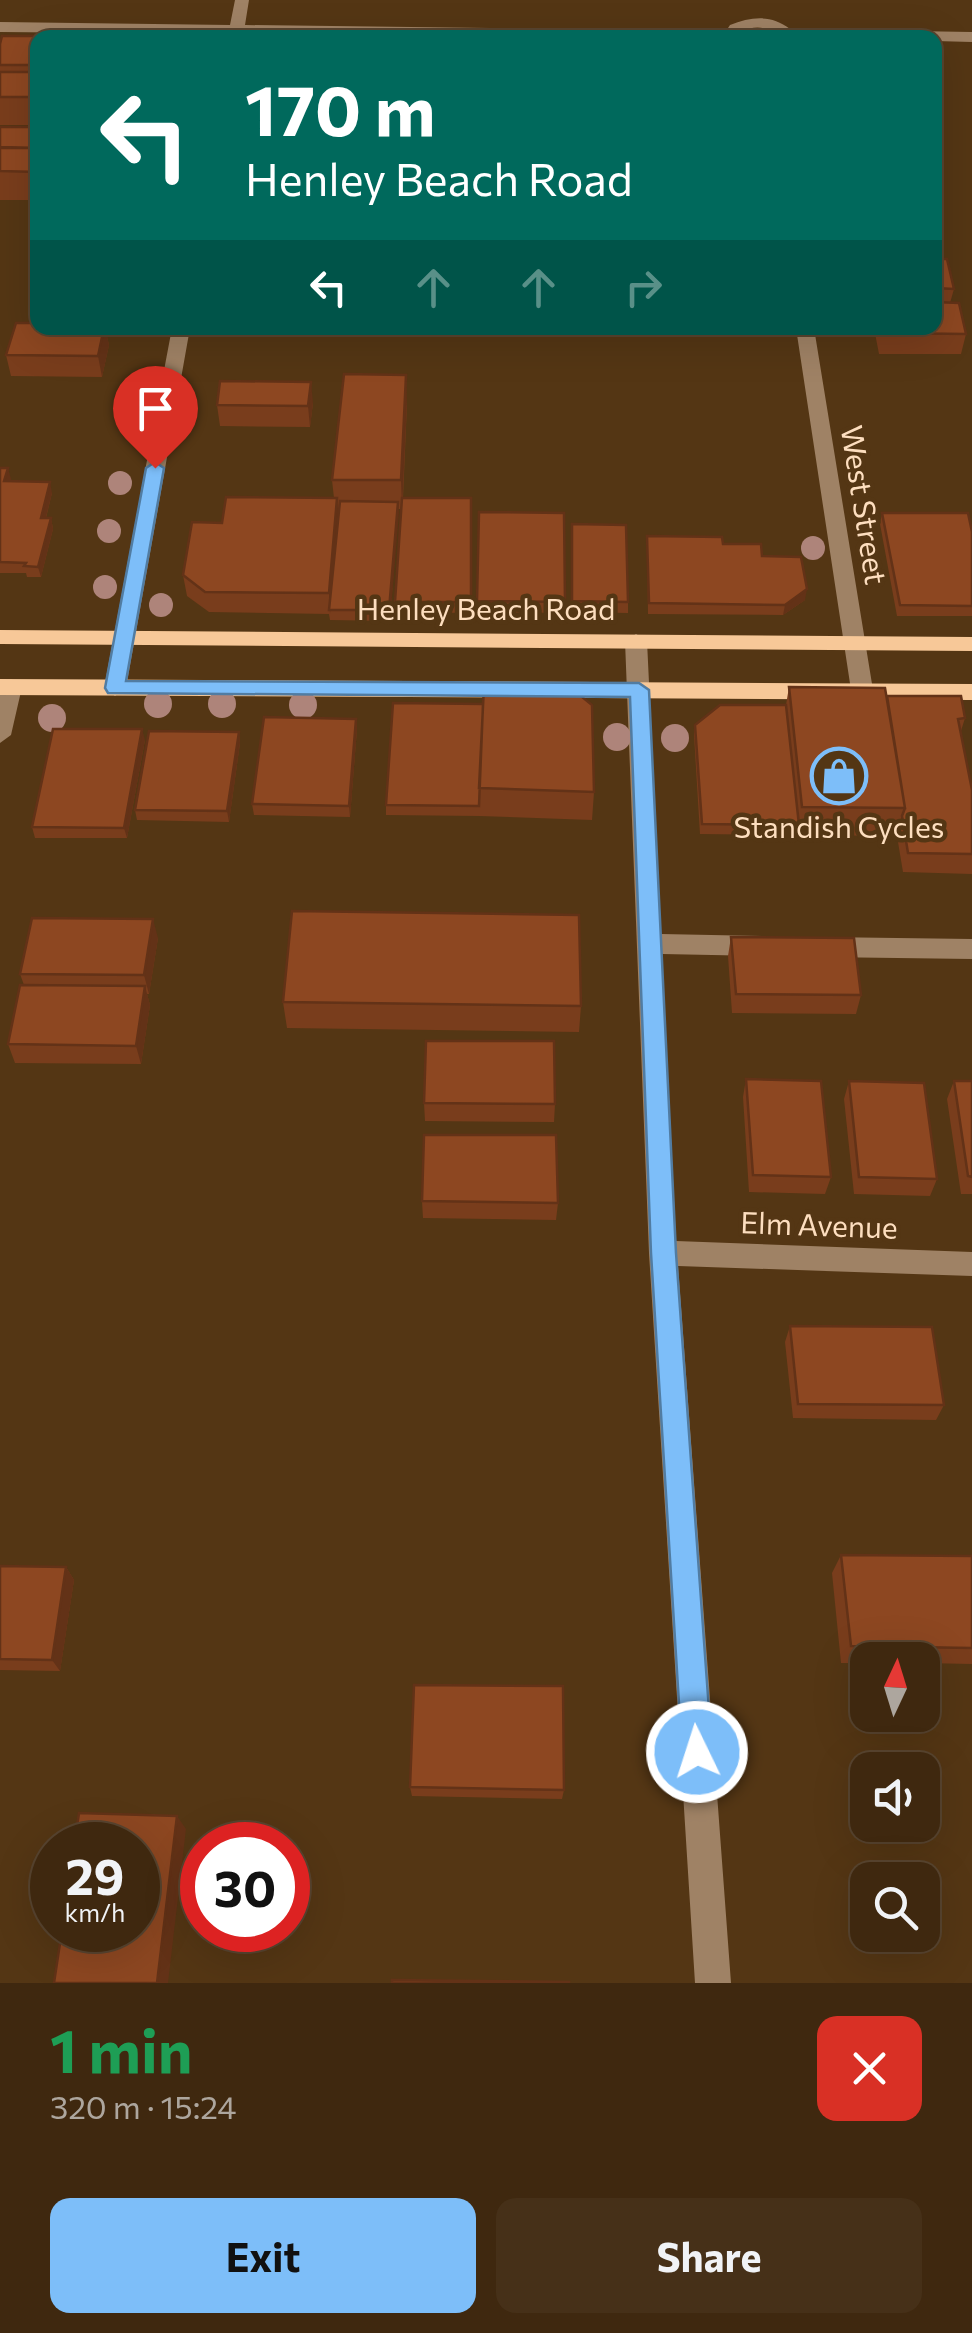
<!DOCTYPE html>
<meta charset="utf-8">
<style>
:root{--surface:#3f280f;--page:#463018;--text:#f1f3f6;--muted:#ada69e;--line:#58442f;--accent:#7dbef9}
body{margin:0;font-family:Commissioner,sans-serif;background:var(--page);color:var(--text);height:100vh;display:flex;flex-direction:column;font-size:38px;white-space:nowrap}
*{box-sizing:border-box;margin:0}
p{font-size:32px;color:var(--muted)}
.icon{flex:none;width:55px;height:55px;fill:none;stroke:currentColor;stroke-width:2;stroke-linecap:round;stroke-linejoin:round}
.map{position:relative;height:1983px;overflow:hidden}
.details{display:flex;flex-direction:column;background:var(--surface);flex:1}
.details>*{flex:none}
.hud{position:absolute;left:30px;top:30px;width:912px;height:305px;border-radius:20px;box-shadow:0 10px 40px #0002,0 0 0 2px var(--line);background:#00695c;color:#fff;overflow:hidden}
.needle{width:65px;rotate:4deg}
.fabs{position:absolute;left:850px;top:1642px;display:grid;gap:20px}
.fabs a{display:grid;place-items:center;width:90px;height:90px;border-radius:20px;background:var(--surface);box-shadow:0 10px 40px #0002,0 0 0 2px var(--line);font-size:50px}
.speed{position:absolute;left:30px;top:1822px;display:flex;gap:20px;font-size:50px;font-weight:700;text-align:center}
.speed>*{display:grid;place-content:center;width:130px;height:130px;border-radius:50%;background:var(--surface);box-shadow:0 10px 40px #0002,0 0 0 2px var(--line);line-height:1}
.speed small{font-size:25px;font-weight:400}
.speed .limit{border:15px solid #d22;background:#fff;color:#111}
.pin{position:absolute;display:grid;place-items:center;width:85px;height:85px;color:#fff;margin:-102px -42px;border-radius:50% 50% 50% 0;rotate:-45deg;box-shadow:0 0 10px #0007}
.pin .icon{rotate:45deg}
.me{position:absolute;width:110px;margin:-55px;rotate:356deg;stroke-linejoin:round;filter:drop-shadow(0 0 8px #0008)}
.turn{display:flex;align-items:center;gap:35px;height:210px;padding:0 50px;font-size:45px}
.turn .icon{width:130px;height:130px;stroke-width:2.5}
.turn b{display:block;font-size:70px;line-height:85px}
.lanes{display:flex;align-items:center;height:95px;padding:0 50px;background:#0003;justify-content:center;gap:50px;direction:ltr}
.lanes .off{opacity:.35}
.round{display:grid;place-items:center;flex:none;width:105px;height:105px;border-radius:20px;background:var(--page)}
.head{display:flex;align-items:center;justify-content:space-between;height:170px;padding:0 50px}
h1{font-size:60px;font-weight:700;line-height:75px;color:#1e9e55}
.primary-button{display:flex;gap:20px;margin-top:auto;padding:20px 50px}
.primary-button a{flex:1;height:115px;border-radius:20px;background:var(--accent);color:#111;font-size:40px;font-weight:700;line-height:115px;text-align:center}
.primary-button a+a{background:var(--page);color:var(--text)}
.map>svg:first-child{display:block}
</style>
<div class="map">
<svg width="972" height="1983" viewBox="0 0 972 1983">
<rect width="100%" height="100%" fill="#543614"/>
<g fill="none" stroke-linecap="round" stroke-linejoin="round">
<path fill="#9f8265" fill-rule="evenodd" d="M235,0H249L245,25L726,31L730,25C751,17 771,14 790,29L972,32V42L935,41V38H780C769,26 756,25 741,31L738,38H227L228,34L0,32V22L230,25Z
M172,328H190L126,688L115,696L104,688Z
M796,328H814L873,690L862,698L851,690Z
M636,634L647,641L661,934L762,936L771,939L774,946L771,953L762,956L662,954L676,1241L972,1252V1276L678,1266L731,1983H695L649,1253L625,641Z
M11,679L22,687L11,735L0,743V687Z
M822,937L972,939V959L822,957L813,954L810,947L813,940Z"/>
<path fill="#f7c898" fill-rule="evenodd" d="M0,630L972,637V651L0,644Z
M0,679L972,684V700L0,695Z"/>
</g>
<g fill="#ae847a">
<circle cx="120" cy="483" r="12"/>
<circle cx="109" cy="531" r="12"/>
<circle cx="813" cy="548" r="12"/>
<circle cx="105" cy="587" r="12"/>
<circle cx="161" cy="605" r="12"/>
<circle cx="158" cy="704" r="14"/>
<circle cx="222" cy="704" r="14"/>
<circle cx="303" cy="705" r="14"/>
<circle cx="52" cy="718" r="14"/>
<circle cx="617" cy="737" r="14"/>
<circle cx="675" cy="738" r="14"/>
</g>
<path fill="#793d1c" d="M38,38V125H0V65Z
M0,127H38V200H0Z
M935,259L954,289L950,303L966,334L961,354H879L874,328H935Z
M38,275V321H35L30,300Z
M38,328H105L109,345L102,377L11,376L6,355Z
M313,403L310,427L220,426L217,405Z
M407,404L403,498H471V613L396,612L401,509H398L390,621L330,620L329,614L209,612L187,596L183,575L222,523L334,498L332,480Z
M0,468H8L10,481L52,493L46,518H51L53,529L41,577H27L26,573H0Z
M479,512L565,602V613L477,612Z
M882,513L972,532V616H897L880,524Z
M572,524L628,602V613L571,612Z
M647,536L723,544L762,556L805,600L783,615L648,614Z
M789,687L887,696L965,718L961,731L972,790V874L903,872L897,836L700,834L694,735L695,725L786,705Z
M393,703L594,792L592,820L479,816L386,815V805Z
M356,719L357,729L350,817L254,815L252,804Z
M239,732L240,743L229,822L137,820L135,810Z
M145,740L127,838H35L32,827Z
M731,937L861,995L856,1014L732,1013L728,956Z
M158,938L149,994H147L150,1005L141,1064L15,1063L8,1044L24,985L20,974Z
M283,1002L581,1006L579,1032L287,1028Z
M746,1079L831,1177L825,1194L749,1192L743,1097Z
M849,1081L937,1179L930,1196L854,1194L844,1099Z
M954,1081H972V1194H961L947,1099Z
M424,1103L555,1104L554,1122L425,1121Z
M422,1201L558,1203L556,1220L423,1218Z
M790,1326L944,1405L936,1420L793,1418L785,1342Z
M841,1555L972,1556V1664L922,1663V1660H868V1663H841L832,1573Z
M0,1566L66,1567L74,1580L60,1671L0,1670Z
M410,1787L564,1790L562,1799L412,1796Z"/>
<path fill="#633217" d="M104,328H105L109,345L102,377L98,356Z
M406,375L407,404L402,509L401,480Z
M311,382L313,403L310,427L308,406Z
M8,468L11,479L7,492L4,481Z
M50,482L52,493L43,529L41,518Z
M337,498L339,519L330,614L329,593Z
M398,502L399,513L390,621L389,610Z
M51,518L53,529L41,577L38,567Z
M807,589L805,600L783,615L785,605Z
M356,719L357,729L350,817L349,806Z
M142,729L145,740L127,838L124,828Z
M239,732L240,743L229,822L227,811Z
M153,919L158,938L149,994L144,975Z
M145,986L150,1005L141,1064L136,1046Z
M66,1567L74,1580L60,1671L52,1660Z
M177,1816L186,1829L168,1983H157Z"/>
<path fill="#8d4721" stroke="#633217" stroke-width="2.5" d="M2,36H44L38,38V58L36,65H0V44Z
M0,72H38V97H0Z
M0,127H38V148H0Z
M0,147L38,148V172L0,171Z
M935,259H947L954,289L935,288Z
M38,275V300H30Z
M935,302L959,303L966,334L884,333L882,328H935Z
M16,323H38V328H104L98,356L6,355Z
M344,374L406,375L401,480H332Z
M220,381L311,382L308,406L217,405Z
M0,468H8L4,481L50,482L41,518H51L38,567L24,566L26,563L0,562Z
M226,497L337,498L329,593L205,592L183,575L192,522L222,523Z
M402,498H471V602H395Z
M340,501L398,502L389,610H329Z
M479,512L564,513L565,602L477,601Z
M882,513H968L972,532V606L900,605Z
M572,524L626,525L628,602L572,601Z
M647,536L722,537L723,544H761L762,556L801,557L807,589L785,605L649,603Z
M484,686L570,687L592,705L594,792L479,788Z
M789,687L885,688L905,808L802,807Z
M887,696H961L965,718L958,719L972,790V854L908,853L902,816L905,808Z
M393,703L483,704L479,806L386,805Z
M720,705H786L799,825L702,824L695,725Z
M264,717L356,719L349,806L252,804Z
M53,729H142L124,828L32,827Z
M149,731L239,732L227,811L135,810Z
M292,911L579,915L581,1006L283,1002Z
M32,918L153,919L144,975L20,974Z
M731,937L854,938L861,995L736,994Z
M20,985L145,986L136,1046L8,1044Z
M426,1041H554L555,1104L424,1103Z
M746,1079L821,1081L831,1177L753,1175Z
M849,1081L924,1083L937,1179L859,1177Z
M954,1081H972V1177L968,1176Z
M424,1135H556L558,1203L422,1201Z
M790,1326L932,1327L944,1405L798,1404Z
M841,1555L972,1556V1648L851,1646Z
M0,1566L66,1567L52,1660L0,1659Z
M414,1685L563,1686L564,1790L410,1787Z
M79,1813L177,1816L157,1983H54L62,1930H138V1845H74Z
M392,1980L569,1982V1983H392Z"/>
<path fill="#7dbef9" stroke="#517ca2" stroke-width="2.5" d="M155,462L164,468L126,681L639,683L649,690L676,1253L712,1752L708,1763L697,1767L686,1763L682,1752L651,1253L630,697L108,693L105,688L146,468Z"/>
<defs>
<g id="shop-ring" transform="scale(2.875)"><circle r="9.5" fill="#543614" stroke="#7dbef9" stroke-width="1.5"/><path d="M-5-2.5h2.3a2.7 3.5 0 0 1 5.4 0H5L5.5 6h-11ZM-1.5-2.5h3a1.5 2.3 0 0 0-3 0Z" fill="#7dbef9"/></g>
</defs>
<g fill-rule="evenodd">
<use href="#shop-ring" x="839" y="776"/>
</g>
<g text-anchor="middle" stroke-width="9" stroke-linejoin="round" paint-order="stroke">
<g font-size="30" fill="#fddebf" stroke="#543614">
<text transform="translate(863 505) rotate(81)" y="10">West Street</text>
<text x="486" y="620">Henley Beach Road</text>
<text transform="translate(819 1226) rotate(2)" y="10">Elm Avenue</text>
</g>
<g font-size="30" fill="#fddebf" stroke="#543614">
<text x="839" y="838">Standish Cycles</text>
</g>
</g>
</svg>
<div class="fabs">
<a><svg class="needle" viewBox="-14 -14 28 28"><path d="M0-13l5 13h-10z" fill="#e53935"/><path d="M0 13l5-13h-10z" fill="#ada69e"/></svg></a>
<a><svg class="icon" aria-label="sound" viewBox="0 0 24 24"><path d="M4 9h4l5-4v14l-5-4H4zM17 9q2 3 0 6"/></svg></a>
<a><svg class="icon" aria-label="search" viewBox="0 0 24 24"><circle cx="10" cy="10" r="6"/><path d="M15 15l6 6"/></svg></a>
</div>
<div class="speed"><div>29<small>km/h</small></div><div class="limit">30</div></div>
<div class="pin" style="left:155px;top:468px;background:#d93025"><svg class="icon" aria-label="arrive" viewBox="0 0 24 24"><path d="M6 21V4h12l-3 4 3 4H6"/></svg></div>
<svg class="me" style="left:697px;top:1752px" viewBox="-20 -20 40 40"><circle r="17" fill="#7dbef9" stroke="#fff" stroke-width="3"/><path d="M0-11L8 9 0 5-8 9z" fill="#fff"/></svg>
<div class="hud">
<div class="turn"><svg class="icon" aria-label="left" viewBox="0 0 24 24"><path d="M17 20v-9H6M10 6l-5 5 5 5"/></svg><div><b>170 m</b>Henley Beach Road</div></div>
<div class="lanes"><svg class="icon" aria-label="left" viewBox="0 0 24 24"><path d="M17 20v-9H6M10 6l-5 5 5 5"/></svg><svg class="icon off" aria-label="ahead" viewBox="0 0 24 24"><path d="M12 20V5M6 11l6-6 6 6"/></svg><svg class="icon off" aria-label="ahead" viewBox="0 0 24 24"><path d="M12 20V5M6 11l6-6 6 6"/></svg><svg class="icon off" aria-label="right" viewBox="0 0 24 24"><path d="M7 20v-9h11M14 6l5 5-5 5"/></svg></div>
</div>
</div>
<section class="details">
<div class="head"><div><h1>1 min</h1><p>320 m · 15:24</p></div><a class="round" style="background:#d93025;color:#fff"><svg class="icon" aria-label="close" viewBox="0 0 24 24"><path d="M6 6l12 12M18 6L6 18"/></svg></a></div>
<div class="primary-button"><a>Exit</a><a>Share</a></div>
</section>
